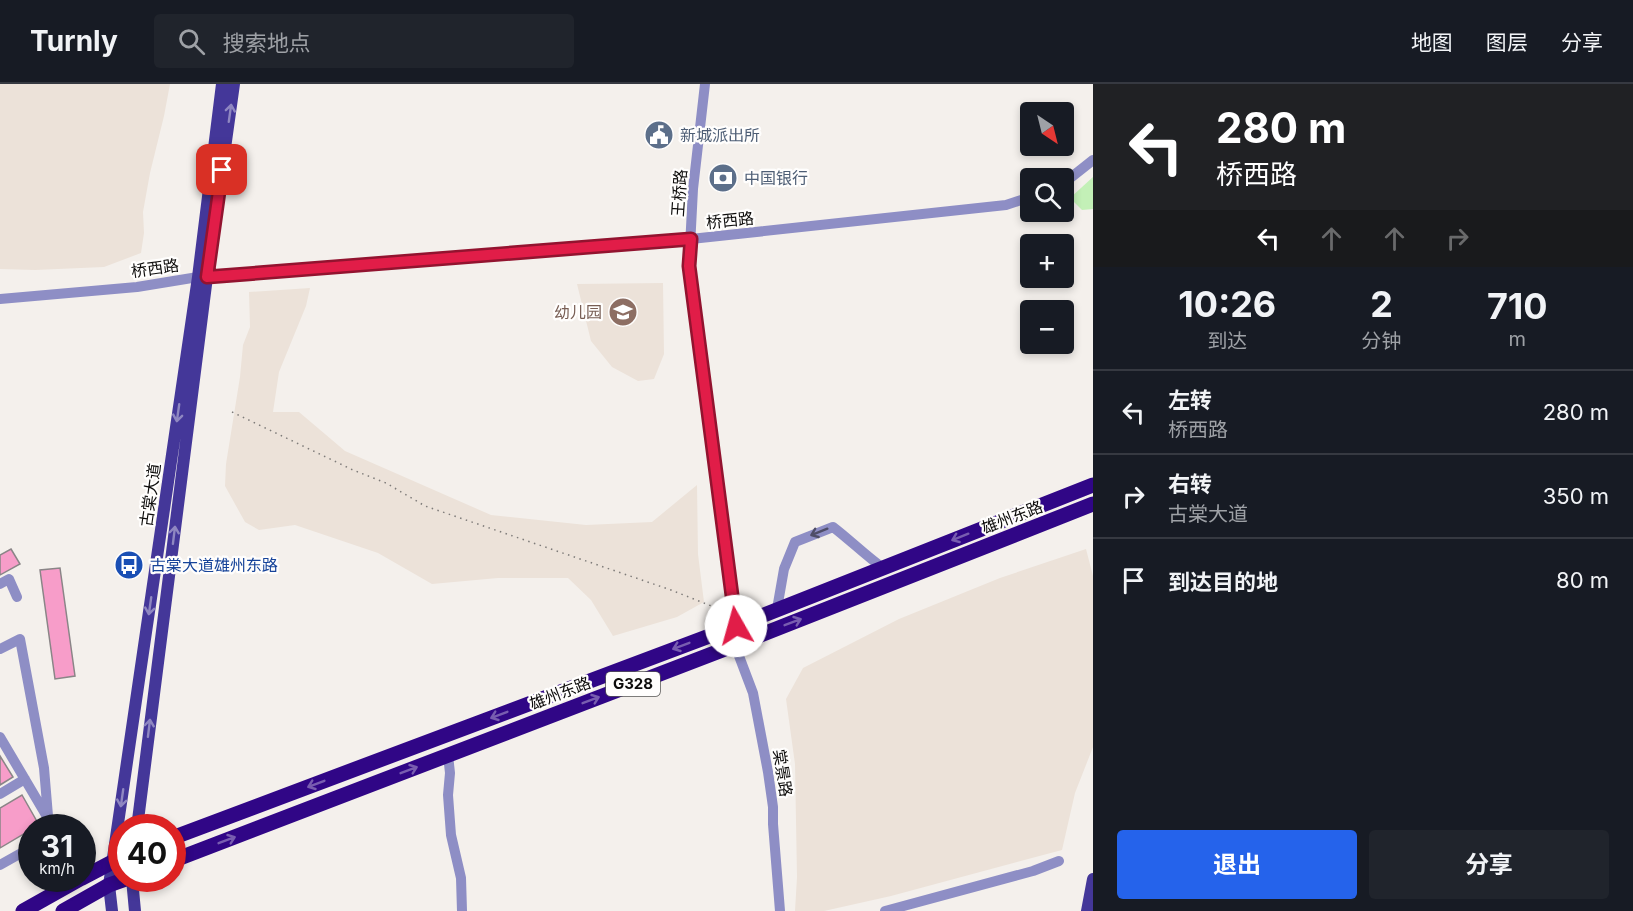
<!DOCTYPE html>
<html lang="zh">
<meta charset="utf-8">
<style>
:root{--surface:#171b24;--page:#20242c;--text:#f1f3f6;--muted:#9ea1a6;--line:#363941;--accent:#2563eb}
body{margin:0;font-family:Inter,"Noto Sans SC",sans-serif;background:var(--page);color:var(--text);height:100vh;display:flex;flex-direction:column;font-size:22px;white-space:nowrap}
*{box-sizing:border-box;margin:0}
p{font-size:20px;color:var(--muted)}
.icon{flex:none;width:33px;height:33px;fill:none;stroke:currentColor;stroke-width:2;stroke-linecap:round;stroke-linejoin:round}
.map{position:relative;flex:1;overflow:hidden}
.sheet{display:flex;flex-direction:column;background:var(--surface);width:540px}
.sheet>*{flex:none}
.guide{background:#202124;color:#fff;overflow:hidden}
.needle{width:39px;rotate:145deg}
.tools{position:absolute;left:1020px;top:18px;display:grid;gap:12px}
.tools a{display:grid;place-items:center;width:54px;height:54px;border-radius:6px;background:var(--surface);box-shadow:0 3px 9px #0003;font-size:30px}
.speed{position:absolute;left:18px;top:730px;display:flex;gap:12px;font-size:30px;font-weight:700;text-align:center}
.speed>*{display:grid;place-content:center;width:78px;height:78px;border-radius:50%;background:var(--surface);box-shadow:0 3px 9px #0003;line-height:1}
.speed small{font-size:15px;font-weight:400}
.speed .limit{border:9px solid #d22;background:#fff;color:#111}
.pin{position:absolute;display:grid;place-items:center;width:51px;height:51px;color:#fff;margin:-26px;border-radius:12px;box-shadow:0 3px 9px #0006}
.me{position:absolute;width:66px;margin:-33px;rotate:353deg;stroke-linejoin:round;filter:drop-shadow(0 0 4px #0008)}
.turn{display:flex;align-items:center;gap:21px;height:126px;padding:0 24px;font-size:27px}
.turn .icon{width:78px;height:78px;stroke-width:2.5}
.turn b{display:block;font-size:42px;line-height:51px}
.lanes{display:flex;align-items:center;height:57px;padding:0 24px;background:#0003;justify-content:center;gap:30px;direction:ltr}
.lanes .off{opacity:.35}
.eta{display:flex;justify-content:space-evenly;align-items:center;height:102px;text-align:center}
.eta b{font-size:36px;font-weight:700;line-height:42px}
.action{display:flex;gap:12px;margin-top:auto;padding:12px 24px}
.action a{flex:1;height:69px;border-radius:6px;background:var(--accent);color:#fff;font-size:24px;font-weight:700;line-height:69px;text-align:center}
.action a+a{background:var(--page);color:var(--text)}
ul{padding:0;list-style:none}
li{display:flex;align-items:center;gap:18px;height:84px;padding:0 24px;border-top:2px solid var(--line)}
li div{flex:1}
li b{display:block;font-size:22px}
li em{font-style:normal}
header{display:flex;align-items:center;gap:36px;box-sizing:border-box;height:84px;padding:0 30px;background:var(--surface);border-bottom:2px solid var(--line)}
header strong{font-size:28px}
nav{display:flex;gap:33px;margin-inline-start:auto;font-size:21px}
.search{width:420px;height:54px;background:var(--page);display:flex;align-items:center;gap:15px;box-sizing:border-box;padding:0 21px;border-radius:6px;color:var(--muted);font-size:22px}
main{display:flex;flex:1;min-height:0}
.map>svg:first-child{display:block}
</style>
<header>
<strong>Turnly</strong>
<div class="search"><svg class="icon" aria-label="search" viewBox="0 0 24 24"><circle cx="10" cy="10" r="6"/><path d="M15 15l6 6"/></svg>搜索地点</div>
<nav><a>地图</a><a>图层</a><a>分享</a></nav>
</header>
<main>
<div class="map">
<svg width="1093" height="827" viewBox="0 0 1093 827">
<rect width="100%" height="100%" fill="#f4f0ec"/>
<path fill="#ece2d9" d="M0,0H170L164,32L150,89L143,128L144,149L141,169L104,183L35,186L0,185Z
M663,199L664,270L654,295L638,297L612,283L591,257L577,200Z
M310,204L306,222L279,288L273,328H299L345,367L491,431L586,441L652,438L697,401L698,470L704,518L677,533L613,552L591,516L568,494H498L432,500L378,469L295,441L259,446L245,438L225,402L226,380L240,293L243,261L250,243L249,208Z
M1086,465L1093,492V663L1075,709L1062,766L891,812L824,827H795L797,793L795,680L786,615L803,584L899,535L1000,494Z"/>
<path fill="#c3f0b7" d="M1093,93V125L1082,126L1070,114Z"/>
<path fill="#f79dc9" stroke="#8a8587" stroke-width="1.5" d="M11,465L20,480L0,491V471Z
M60,484L75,592L55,595L40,486Z
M0,672L13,693L0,701Z
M22,711L39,741L0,764V724Z"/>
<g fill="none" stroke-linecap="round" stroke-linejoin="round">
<path stroke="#7e7b79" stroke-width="1.5" stroke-dasharray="1.5 4.5" stroke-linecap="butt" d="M232,328L353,386L386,399L425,422L671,506L714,523"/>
<path stroke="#8e8ec5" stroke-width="10" d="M705,0L693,105L689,182L736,542
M1064,99L1093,76
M0,215L137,203L198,193L691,155L1006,121L1030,113
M0,500L9,495L17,513
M777,525L784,485L795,458L833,443C850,456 865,471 883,484
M738,560L739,572L753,609L768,688L773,723V740L780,827
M0,565L20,555L44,684L49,744
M0,653L46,731
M448,671L450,689L448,711L451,751L461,794L462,827
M0,710L25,695
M0,781L32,763
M885,827L1033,787L1059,777"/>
<path stroke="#443799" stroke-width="12" d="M137,744L207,193L234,0
M132,795L135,827
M112,827L109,801L198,193L222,0
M1087,827L1093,795"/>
<path stroke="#300686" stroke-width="15" d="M172,754L736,542L1093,401
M172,777L738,560L1093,420
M82,794L122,773
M23,827L80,795
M63,827L109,801L126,795"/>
</g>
<defs><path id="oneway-shaft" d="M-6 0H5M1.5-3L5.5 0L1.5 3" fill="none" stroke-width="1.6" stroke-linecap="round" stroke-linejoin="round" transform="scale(1.5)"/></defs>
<g stroke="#8f87c1">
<use href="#oneway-shaft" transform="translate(230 29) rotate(-82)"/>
<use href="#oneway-shaft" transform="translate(178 329) rotate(98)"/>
<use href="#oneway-shaft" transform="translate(174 451) rotate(-83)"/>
<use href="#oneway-shaft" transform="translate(150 522) rotate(98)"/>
<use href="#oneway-shaft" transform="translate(149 644) rotate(-83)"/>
<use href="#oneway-shaft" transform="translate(122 714) rotate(98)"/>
</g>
<use stroke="#4e4d68" href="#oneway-shaft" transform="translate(819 448) rotate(158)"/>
<g stroke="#785db0">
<use href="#oneway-shaft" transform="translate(960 453) rotate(158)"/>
<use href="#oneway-shaft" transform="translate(793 538) rotate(-21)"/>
<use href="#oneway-shaft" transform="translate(681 562) rotate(159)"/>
<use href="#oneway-shaft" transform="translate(591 616) rotate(-21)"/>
<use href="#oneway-shaft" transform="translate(499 631) rotate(159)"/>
<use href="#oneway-shaft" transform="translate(409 686) rotate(-21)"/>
<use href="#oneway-shaft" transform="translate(316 700) rotate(159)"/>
<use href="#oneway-shaft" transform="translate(227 756) rotate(-21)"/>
</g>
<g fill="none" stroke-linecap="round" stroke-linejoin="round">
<g stroke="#92132f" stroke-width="15">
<path id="route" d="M222,86L207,193L691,155L689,182L736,542"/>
</g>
<use href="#route" stroke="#e11d48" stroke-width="10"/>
</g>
<defs>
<g id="civic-disc" transform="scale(1.5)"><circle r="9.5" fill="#5c6f8a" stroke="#fffefd"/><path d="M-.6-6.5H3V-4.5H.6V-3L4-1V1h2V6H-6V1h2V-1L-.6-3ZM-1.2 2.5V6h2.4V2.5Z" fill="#fff"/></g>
<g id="bank-disc" transform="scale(1.5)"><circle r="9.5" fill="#5c6f8a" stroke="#fffefd"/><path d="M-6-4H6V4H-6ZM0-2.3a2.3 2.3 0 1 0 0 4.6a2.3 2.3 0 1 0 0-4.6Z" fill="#fff"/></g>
<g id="school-disc" transform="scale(1.5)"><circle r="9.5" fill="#8d6e63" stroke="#fffefd"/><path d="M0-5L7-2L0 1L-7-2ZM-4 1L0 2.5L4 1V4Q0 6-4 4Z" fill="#fff"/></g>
<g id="bus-disc" transform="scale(1.5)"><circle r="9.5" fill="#1a4fb4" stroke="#fffefd"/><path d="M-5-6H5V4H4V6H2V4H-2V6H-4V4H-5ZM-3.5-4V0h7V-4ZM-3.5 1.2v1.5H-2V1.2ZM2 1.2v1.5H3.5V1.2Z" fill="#fff"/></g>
</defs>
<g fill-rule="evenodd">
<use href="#civic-disc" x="659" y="51"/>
<use href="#bank-disc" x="723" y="94"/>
<use href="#school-disc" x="623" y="228"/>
<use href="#bus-disc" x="129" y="481"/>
</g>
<g text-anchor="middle" stroke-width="4.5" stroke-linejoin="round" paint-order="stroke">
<rect fill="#fffefd" stroke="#565554" stroke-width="1.5" x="606" y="588" width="54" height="24" rx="4.5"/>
<g font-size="15" font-weight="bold" fill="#0d0c0b">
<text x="633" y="605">G328</text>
</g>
<g font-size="16" fill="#4e5e75" stroke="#fffefd" text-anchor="start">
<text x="680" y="57">新城派出所</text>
<text x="744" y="100">中国银行</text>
</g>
<g font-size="16" fill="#0d0c0b" stroke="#fffefd">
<text transform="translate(679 109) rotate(-86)" y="6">王桥路</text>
<text transform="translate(730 136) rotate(-6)" y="6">桥西路</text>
<text transform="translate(155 184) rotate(-8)" y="6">桥西路</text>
<text transform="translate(150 411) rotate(-82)" y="6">古棠大道</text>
<text transform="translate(1012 433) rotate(-21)" y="6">雄州东路</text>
<text transform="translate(560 609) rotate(-21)" y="6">雄州东路</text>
<text transform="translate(783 689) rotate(81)" y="6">棠景路</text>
</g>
<g font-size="16" fill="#785e54" stroke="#fffefd" text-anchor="end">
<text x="602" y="234">幼儿园</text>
</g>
<g font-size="16" fill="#164399" stroke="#fffefd" text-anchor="start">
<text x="150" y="487">古棠大道雄州东路</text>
</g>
</g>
</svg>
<div class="tools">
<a><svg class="needle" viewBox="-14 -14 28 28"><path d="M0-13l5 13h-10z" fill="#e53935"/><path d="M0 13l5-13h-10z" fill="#9ea1a6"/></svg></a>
<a><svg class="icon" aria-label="search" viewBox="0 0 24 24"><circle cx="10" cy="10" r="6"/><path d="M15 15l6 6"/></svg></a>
<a>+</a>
<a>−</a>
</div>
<div class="speed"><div>31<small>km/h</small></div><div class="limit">40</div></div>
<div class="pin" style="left:222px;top:86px;background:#d93025"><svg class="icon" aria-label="arrive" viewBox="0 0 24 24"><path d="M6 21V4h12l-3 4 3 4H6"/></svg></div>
<svg class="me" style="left:736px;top:542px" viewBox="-20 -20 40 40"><circle r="19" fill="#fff"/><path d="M0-13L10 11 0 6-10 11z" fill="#e11d48"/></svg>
</div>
<section class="sheet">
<div class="guide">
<div class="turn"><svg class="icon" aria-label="left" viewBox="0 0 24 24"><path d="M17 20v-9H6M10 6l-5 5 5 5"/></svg><div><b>280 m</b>桥西路</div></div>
<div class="lanes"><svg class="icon" aria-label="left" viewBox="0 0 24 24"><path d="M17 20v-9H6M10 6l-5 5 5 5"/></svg><svg class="icon off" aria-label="ahead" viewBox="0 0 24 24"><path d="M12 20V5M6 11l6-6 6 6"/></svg><svg class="icon off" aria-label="ahead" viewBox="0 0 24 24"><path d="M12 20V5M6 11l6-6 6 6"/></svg><svg class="icon off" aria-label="right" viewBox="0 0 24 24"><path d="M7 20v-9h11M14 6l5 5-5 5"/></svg></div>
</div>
<div class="eta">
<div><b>10:26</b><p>到达</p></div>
<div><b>2</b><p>分钟</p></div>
<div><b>710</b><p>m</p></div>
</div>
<ul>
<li><svg class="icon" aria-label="left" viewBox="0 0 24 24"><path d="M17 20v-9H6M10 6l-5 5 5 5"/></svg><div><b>左转</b><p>桥西路</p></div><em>280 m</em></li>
<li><svg class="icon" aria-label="right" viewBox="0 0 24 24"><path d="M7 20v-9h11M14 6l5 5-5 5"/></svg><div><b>右转</b><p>古棠大道</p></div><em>350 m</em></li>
<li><svg class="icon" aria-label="arrive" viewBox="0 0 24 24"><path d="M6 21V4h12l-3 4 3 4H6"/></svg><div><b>到达目的地</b></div><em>80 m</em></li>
</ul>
<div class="action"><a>退出</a><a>分享</a></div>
</section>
</main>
